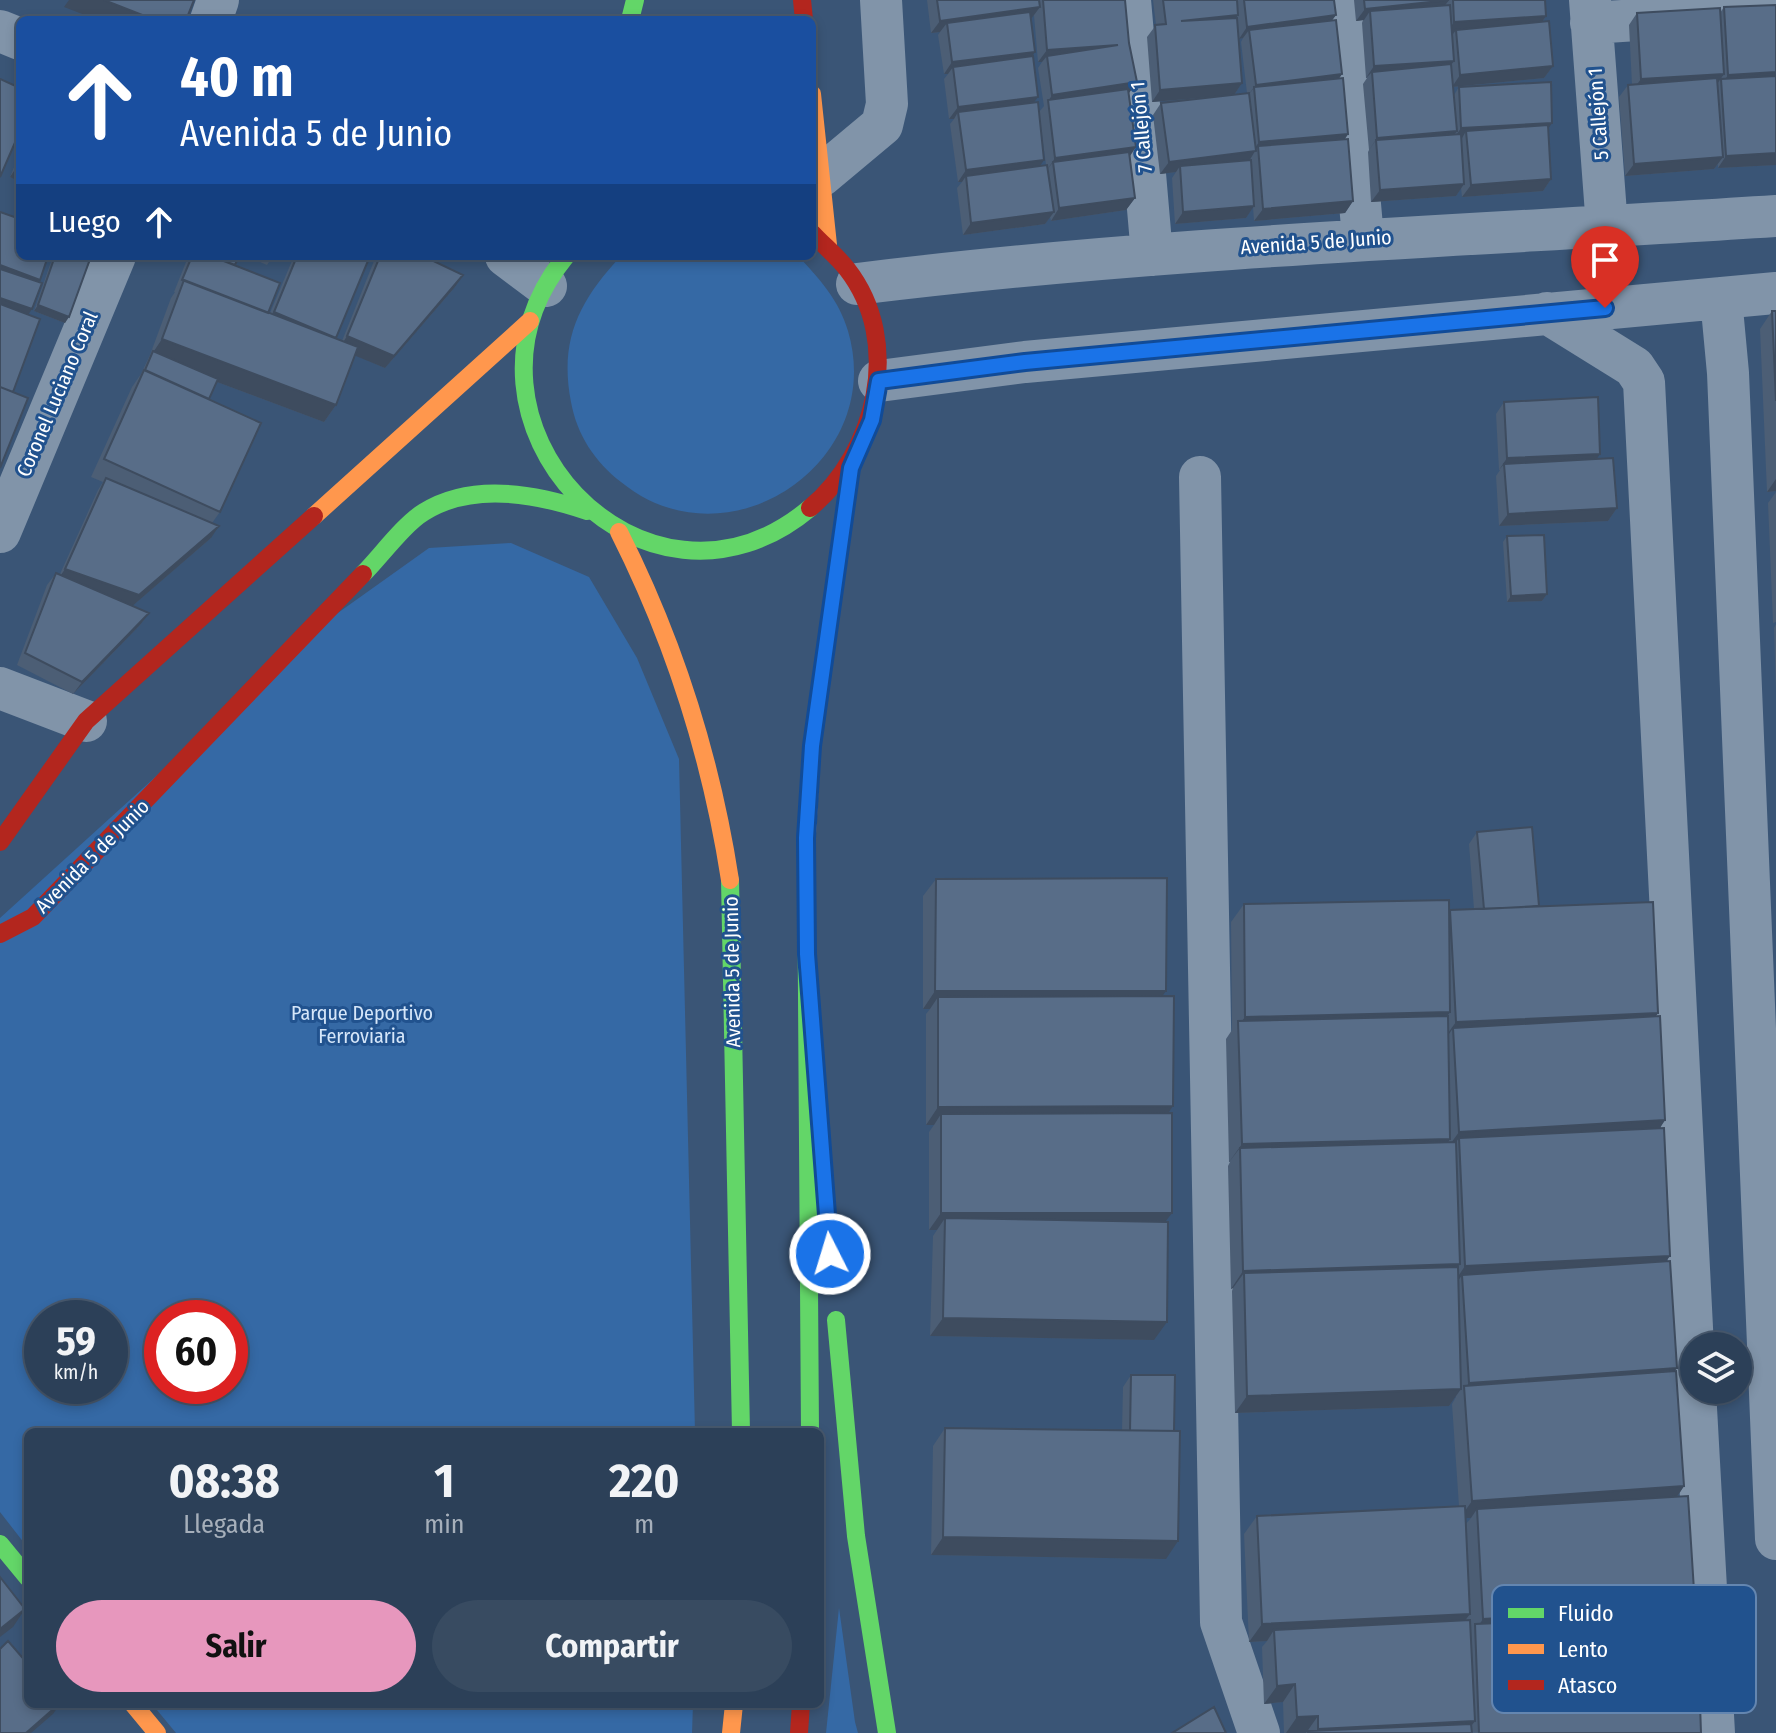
<!DOCTYPE html>
<html lang="es">
<meta charset="utf-8">
<style>
:root{--surface:#2c4058;--page:#384b61;--text:#f1f3f6;--muted:#a6afba;--line:#48596e;--accent:#e797bd}
body{margin:0;font-family:"Fira Sans Condensed",sans-serif;background:var(--page);color:var(--text);height:100vh;display:flex;flex-direction:column;font-size:30px;white-space:nowrap}
*{box-sizing:border-box;margin:0}
p{font-size:26px;color:var(--muted)}
.icon{flex:none;width:44px;height:44px;fill:none;stroke:currentColor;stroke-width:2;stroke-linecap:round;stroke-linejoin:round}
.map{position:relative;flex:1;overflow:hidden}
.drawer{position:absolute;left:24px;top:1428px;width:800px;height:280px;display:flex;flex-direction:column;background:var(--surface);border-radius:12px;box-shadow:0 4px 12px #0003,0 0 0 2px var(--line)}
.drawer>*{flex:none}
.hud{position:absolute;left:16px;top:16px;width:800px;height:244px;border-radius:12px;box-shadow:0 4px 12px #0003,0 0 0 2px var(--line);background:#1a4fa0;color:#fff;overflow:hidden}
.fabs{position:absolute;left:1680px;top:1332px;display:grid;gap:16px}
.fabs a{display:grid;place-items:center;width:72px;height:72px;border-radius:50%;background:var(--surface);box-shadow:0 4px 12px #0003,0 0 0 2px var(--line);font-size:40px}
.speed{position:absolute;left:24px;top:1300px;display:flex;gap:16px;font-size:40px;font-weight:700;text-align:center}
.speed>*{display:grid;place-content:center;width:104px;height:104px;border-radius:50%;background:var(--surface);box-shadow:0 4px 12px #0003,0 0 0 2px var(--line);line-height:1}
.speed small{font-size:20px;font-weight:400}
.speed .limit{border:12px solid #d22;background:#fff;color:#111}
.pin{position:absolute;display:grid;place-items:center;width:68px;height:68px;color:#fff;margin:-82px -34px;border-radius:50% 50% 50% 0;rotate:-45deg;box-shadow:0 0 8px #0007}
.pin .icon{rotate:45deg}
.me{position:absolute;width:88px;margin:-44px;rotate:355deg;stroke-linejoin:round;filter:drop-shadow(0 0 6px #0008)}
.turn{display:flex;align-items:center;gap:28px;height:168px;padding:0 32px;font-size:36px}
.turn .icon{width:104px;height:104px;stroke-width:2.5}
.turn b{display:block;font-size:56px;line-height:68px}
.then{display:flex;align-items:center;height:76px;padding:0 32px;background:#0003;gap:16px;font-size:30px}
.eta{display:flex;justify-content:space-evenly;align-items:center;height:136px;text-align:center}
.eta b{font-size:48px;font-weight:700;line-height:56px}
.button{display:flex;gap:16px;margin-top:auto;padding:16px 32px}
.button a{flex:1;height:92px;border-radius:48px;background:var(--accent);color:#111;font-size:32px;font-weight:700;line-height:92px;text-align:center}
.button a+a{background:var(--page);color:var(--text)}
.map>svg:first-child{display:block}
</style>
<div class="map">
<svg width="1776" height="1733" viewBox="0 0 1776 1733">
<rect width="100%" height="100%" fill="#3a5576"/>
<path fill="#3569a5" fill-rule="evenodd" d="M621,256H798C819,278 839,300 848,331C887,463 727,569 621,482C595,462 577,435 571,402C559,340 579,301 621,256Z
M511,543L589,577L637,658L679,759L695,1432H28V1548L0,1512V918L328,620L429,548ZM42,1318H110V1386H42ZM162,1318H230V1386H162Z
M839,1608L855,1722L858,1733H826Z
M152,1704H693L692,1733H176Z"/>
<g fill="none" stroke-linecap="round" stroke-linejoin="round">
<path stroke="#8194a9" stroke-width="42" d="M1130,0L1152,255
M1342,0L1363,238
M1590,0L1607,227
M211,20L218,0
M1591,23L1776,11
M0,31L20,39
M821,176L882,125L887,104L881,0
M506,256L546,286
M857,284C1163,246 1469,236 1776,216
M1721,298L1728,373L1776,1539
M1547,313L1634,367L1644,382L1694,1367
M879,381L1025,362L1776,293
M1200,477L1221,1622L1259,1733
M0,532L115,256
M0,688L86,721
M1695,1390L1714,1733"/>
<path stroke="#63d668" stroke-width="18" d="M630,20L635,0
M566,256C432,419 645,646 810,508
M363,574C380,557 404,524 424,512C472,482 537,494 587,511
M806,851L810,1432
M730,880L741,1432
M836,1320L856,1536L887,1733
M0,1544L28,1578"/>
<path stroke="#ff974d" stroke-width="18" d="M812,94L828,245
M314,516L530,321
M619,532C675,643 711,757 730,880
M806,851L812,746L851,468
M133,1704L157,1733
M731,1733L734,1704"/>
<path stroke="#b3261e" stroke-width="18" d="M802,0L804,20
M810,508C876,453 904,342 847,269C837,256 823,245 812,233
M0,842L86,721L314,516
M0,934L33,917L363,574
M799,1733L801,1704"/>
</g>
<path fill="#4c5e75" fill-rule="evenodd" d="M927,0H1125L1129,43L1137,82L1129,93L1130,155L1135,198L1126,210L1051,221L1050,217L1045,224L963,235L957,188L962,182H958L950,124L954,119H949L944,79L948,74H944L938,35L940,32L931,33ZM1034,15L1038,62H1042L1038,68L1044,106L1039,112L1046,165L1040,166L1034,102L1032,56L1031,19Z
M1153,0H1334L1336,15L1332,20L1342,74L1339,78L1348,134L1345,139L1353,201L1345,213L1254,221L1253,207L1246,218L1175,224L1172,178L1176,172L1160,174L1153,115L1161,103L1225,96L1152,102L1147,37L1156,25ZM1243,38L1241,42L1247,93L1234,95L1242,83L1239,39Z
M1354,0H1545L1546,16L1542,22L1553,66L1544,78L1453,87L1454,95L1459,87L1548,129L1551,179L1543,191L1462,197L1461,188L1456,196L1371,202L1368,152L1369,150L1363,84L1367,78H1366L1362,23L1363,20L1356,21Z
M1776,5V165L1718,168V164L1714,169L1625,176L1619,97L1628,85H1632L1629,25L1637,13H1720L1724,7Z
M20,153V182L10,177Z
M53,256H82L65,323L34,311Z
M187,256H239L235,265L268,313H270L294,256H370L336,338L342,341L376,256H423L463,275L455,287L385,368L355,355L336,405L324,422L217,382L209,399L220,512L212,523L211,538L132,606L149,613L140,625L73,694L17,665L47,585L56,573L60,574L98,490L103,482L91,477L132,387L141,374L150,355L171,298L175,292H174L186,262L189,257Z
M246,256H273L267,265Z
M1772,311H1776V491L1767,492L1760,329Z
M1504,402L1597,459L1617,508L1608,521L1499,526L1496,476L1500,470H1499L1496,414Z
M1776,492V622L1773,623L1768,503Z
M1507,536L1547,594L1542,601L1507,602L1503,542Z
M1776,624V692L1774,628Z
M1477,832L1538,907L1658,1013L1656,1016L1665,1120L1660,1128L1666,1261L1684,1486L1677,1497L1701,1733H1284L1283,1702L1264,1704L1262,1647L1267,1641L1249,1642L1244,1534L1257,1516L1459,1506L1452,1404L1456,1397V1396L1449,1406L1235,1413L1232,1291L1233,1288L1231,1289L1228,1166L1230,1162H1229L1226,1039L1232,1030L1231,922L1244,904L1449,912L1450,910L1474,909L1469,844ZM1465,1518H1471L1465,1525Z
M936,879L1163,996L1173,1106L1168,1113L1165,1222L1154,1340L930,1336L933,1236L937,1230H929V1132L934,1125H926V1014L930,1009H923V896Z
M1131,1375L1174,1431L1166,1559L931,1555L933,1446L945,1428L1122,1431L1123,1387Z"/>
<path fill="#3e4c5f" d="M69,0H104L155,20H98L64,7Z
M1449,0L1440,12L1370,11L1364,20L1356,21L1365,9Z
M1040,7L1031,19L947,23L940,32L931,33L940,21Z
M1238,15L1230,27L1181,21Z
M1336,15L1327,27L1249,30L1243,38L1239,39L1247,27Z
M1546,16L1538,28L1456,30L1453,34H1446L1454,22Z
M1118,45L1047,56L1042,62H1038L1047,50Z
M1035,52L1027,64L953,67L948,74H944L952,62Z
M1454,61L1445,73L1372,72L1366,78L1374,66Z
M1553,66L1544,78L1452,87L1460,75Z
M1776,72V84H1722L1728,75Z
M1342,74L1334,86L1254,87L1247,97L1256,85Z
M1724,74L1715,87L1632,91L1641,79Z
M1137,82L1128,94L1048,102L1052,95Z
M1242,83L1234,95L1152,102L1160,90Z
M1038,97L1029,109L958,112L954,119H949L958,107Z
M1552,123L1544,135L1466,131L1461,140H1453L1461,128Z
M1457,131L1448,143L1376,140L1369,150L1377,138Z
M1348,134L1340,146H1258L1248,163L1180,166L1176,172L1160,174L1169,162L1253,151L1259,142Z
M1136,147L1128,159L1053,162L1047,170L1055,158Z
M1776,153V165L1718,168L1726,156Z
M1723,157L1714,169L1625,176L1634,164Z
M1044,160L1036,172L966,176L962,182H958L966,170Z
M18,165L20,166V182L10,177Z
M1551,179L1543,191L1462,197L1471,185Z
M1464,184L1456,196L1371,202L1380,190Z
M1135,198L1126,210L1051,221L1059,208Z
M1353,201L1345,213L1254,221L1263,209Z
M1254,206L1246,218L1175,224L1183,212Z
M1054,212L1045,224L963,235L971,223Z
M0,265L40,280L31,292L0,280Z
M463,275L455,287L385,368L339,349L347,336Z
M0,298L32,309L24,321L0,313Z
M38,305L69,317L65,323L34,311Z
M274,312L336,338L266,324Z
M162,339L336,405L324,422L150,357Z
M1600,454L1592,466L1504,464L1499,470L1507,458Z
M1776,479V491L1767,492Z
M1617,508L1608,521L1499,526L1508,514Z
M219,526L211,538L130,608L57,581L65,569Z
M1547,594L1542,601L1507,602L1511,596Z
M149,613L140,625L73,694L82,682Z
M935,991H1166L1154,1008L938,997L930,1009H923Z
M1450,1012L1438,1030L1238,1026L1245,1017Z
M1658,1013L1645,1031L1453,1028L1445,1040H1443L1456,1022Z
M1173,1106L1161,1124L941,1114L934,1125H926L938,1107Z
M1665,1120L1653,1138H1459L1450,1150H1446L1459,1132Z
M1450,1139L1438,1157L1240,1148L1229,1162L1242,1144Z
M941,1213H1172L1159,1230L945,1218L937,1230H929Z
M1670,1256L1657,1274L1462,1275L1456,1284H1453L1465,1266Z
M1460,1264L1447,1281L1244,1273L1233,1288L1231,1289L1243,1271Z
M943,1318L1167,1322L1154,1340L930,1336Z
M1677,1368L1665,1385L1464,1389L1469,1383Z
M1461,1389L1449,1406L1235,1413L1247,1396Z
M1684,1486L1672,1504L1477,1509L1471,1518H1460L1472,1501Z
M943,1537L1178,1541L1166,1559L931,1555Z
M1695,1606L1683,1623L1475,1631L1483,1619Z
M25,1609L13,1627L0,1637V1629Z
M1470,1614L1457,1631L1274,1630L1267,1641L1249,1642L1262,1624Z
M1295,1684L1283,1702L1264,1704L1277,1686Z
M59,1704H60L53,1714L31,1733H26Z
M1318,1716L1306,1733H1286L1297,1717Z
M1475,1721L1466,1733H1315L1318,1729Z"/>
<path fill="#586d88" stroke="#3e4c5f" stroke-width="2" d="M104,0H194L186,20H155Z
M937,0H1039L1040,7L940,21Z
M1043,0H1125L1129,43L1137,82L1052,95L1047,56L1118,45L1047,50Z
M1163,0H1237L1238,15L1181,21L1237,18L1242,83L1160,90L1155,25L1166,24Z
M1244,0H1334L1336,15L1247,27Z
M1364,0H1449L1365,9Z
M1453,0H1545L1546,16L1454,22Z
M1450,5L1454,61L1374,66L1370,11Z
M1776,5V72L1728,75L1724,7Z
M1720,8L1724,74L1641,79L1637,13Z
M1030,12L1035,52L952,62L947,23Z
M1336,20L1342,74L1256,85L1249,30Z
M1549,21L1553,66L1460,75L1456,30Z
M1033,56L1038,97L958,107L953,67Z
M1451,64L1457,131L1377,138L1372,72Z
M1776,76V153L1726,156L1721,79Z
M1343,78L1348,134L1259,142L1254,87Z
M1717,78L1723,157L1634,164L1628,85Z
M0,79L20,88V131L0,177Z
M1551,82L1552,123L1461,128L1459,87Z
M1128,89L1136,147L1055,158L1048,100Z
M1249,93L1256,151L1169,162L1161,103Z
M1038,102L1044,160L966,170L958,112Z
M1548,125L1551,179L1471,185L1466,131Z
M1461,134L1464,184L1380,190L1376,140Z
M1348,139L1353,201L1263,209L1258,146Z
M1129,152L1135,198L1059,208L1053,162Z
M1251,160L1254,206L1183,212L1180,166Z
M1047,165L1054,212L971,223L966,176Z
M0,212L20,219V256H48L40,280L0,265Z
M55,256H82L90,259L69,317L38,305Z
M192,256H211L280,283L268,313L182,280Z
M211,256H239L235,265Z
M297,256H370L336,338L274,312Z
M380,256H423L463,275L394,356L347,336Z
M0,269L42,283L32,309L0,298Z
M184,280L358,347L336,405L162,339Z
M0,304L40,319L13,392L0,387Z
M1772,311H1776V401Z
M153,351L218,379L209,399L145,370Z
M144,370L261,423L220,512L104,459Z
M0,387L28,398L0,468Z
M1598,397L1600,454L1507,458L1504,402Z
M1613,458L1617,508L1508,514L1504,464Z
M106,478L219,526L139,595L65,569Z
M1544,535L1547,594L1511,596L1507,536Z
M56,573L149,613L82,682L25,653Z
M1532,827L1539,906L1484,909L1477,832Z
M1167,878L1166,991H935L936,879Z
M1449,900L1450,1012L1245,1017L1244,904Z
M1653,902L1658,1013L1456,1022L1450,910Z
M1174,996L1173,1106L938,1107V997Z
M1448,1016L1450,1139L1242,1144L1238,1021Z
M1660,1016L1665,1120L1459,1132L1453,1028Z
M1172,1113V1213H941V1114Z
M1664,1128L1670,1256L1465,1266L1459,1138Z
M1456,1142L1460,1264L1243,1271L1240,1148Z
M945,1218L1168,1222L1167,1322L943,1318Z
M1670,1261L1677,1368L1469,1383L1462,1275Z
M1458,1267L1461,1389L1247,1396L1244,1273Z
M1676,1371L1684,1486L1472,1501L1464,1386Z
M1131,1375H1175L1174,1431H1130Z
M945,1428L1180,1431L1178,1541L943,1537Z
M1688,1496L1695,1606L1483,1619L1477,1509Z
M1465,1506L1470,1614L1262,1624L1257,1516Z
M0,1577L25,1609L0,1629Z
M1697,1615L1701,1733H1479L1475,1624Z
M1470,1620L1475,1721L1318,1729V1716L1297,1717L1295,1684L1277,1686L1274,1630Z
M8,1641L28,1664V1704H59L26,1733H0V1649Z
M1214,1707L1226,1733H1172Z
M1471,1724L1472,1733H1308V1731Z"/>
<g fill="none" stroke-linecap="round" stroke-linejoin="round">
<g stroke="#114b97" stroke-width="20">
<path id="route" d="M830,1254L807,954L806,838L812,746L851,468L872,420L879,381L1025,362L1605,308"/>
</g>
<use href="#route" stroke="#1a73e8" stroke-width="14"/>
</g>
<g text-anchor="middle" stroke-width="6" stroke-linejoin="round" paint-order="stroke">
<g font-size="20" fill="#fff" stroke="#21528e">
<text transform="translate(1598 114) rotate(-94)" y="7">5 Callejón 1</text>
<text transform="translate(1141 127) rotate(-95)" y="7">7 Callejón 1</text>
<text transform="translate(1316 242) rotate(-4)" y="7">Avenida 5 de Junio</text>
<text transform="translate(57 394) rotate(-67)" y="7">Coronel Luciano Coral</text>
<text transform="translate(92 856) rotate(-45)" y="7">Avenida 5 de Junio</text>
<text transform="translate(732 972) rotate(-91)" y="7">Avenida 5 de Junio</text>
</g>
<g font-size="20" fill="#d5e6f9" stroke="#21528e">
<text x="362" y="1020">Parque Deportivo<tspan x="362" dy="23">Ferroviaria</tspan></text>
</g>
</g>
<rect x="1492" y="1585" width="264" height="128" rx="12" fill="#21528e" stroke="#6486b0" stroke-width="2"/>
<rect x="1508" y="1608" width="36" height="10" fill="#63d668"/>
<rect x="1508" y="1644" width="36" height="10" fill="#ff974d"/>
<rect x="1508" y="1680" width="36" height="10" fill="#b3261e"/>
<g font-size="22" fill="#fff">
<text x="1558" y="1621">Fluido</text>
<text x="1558" y="1657">Lento</text>
<text x="1558" y="1693">Atasco</text>
</g>
</svg>
<div class="fabs">
<a><svg class="icon" aria-label="layers" viewBox="0 0 24 24"><path d="M12 4l9 5-9 5-9-5zM3 14l9 5 9-5"/></svg></a>
</div>
<div class="speed"><div>59<small>km/h</small></div><div class="limit">60</div></div>
<div class="pin" style="left:1605px;top:308px;background:#d93025"><svg class="icon" aria-label="arrive" viewBox="0 0 24 24"><path d="M6 21V4h12l-3 4 3 4H6"/></svg></div>
<svg class="me" style="left:830px;top:1254px" viewBox="-20 -20 40 40"><circle r="17" fill="#1a73e8" stroke="#fff" stroke-width="3"/><path d="M0-11L8 9 0 5-8 9z" fill="#fff"/></svg>
<div class="hud">
<div class="turn"><svg class="icon" aria-label="ahead" viewBox="0 0 24 24"><path d="M12 20V5M6 11l6-6 6 6"/></svg><div><b>40 m</b>Avenida 5 de Junio</div></div>
<div class="then">Luego<svg class="icon" aria-label="ahead" viewBox="0 0 24 24"><path d="M12 20V5M6 11l6-6 6 6"/></svg></div>
</div>
<section class="drawer">
<div class="eta">
<div><b>08:38</b><p>Llegada</p></div>
<div><b>1</b><p>min</p></div>
<div><b>220</b><p>m</p></div>
</div>
<div class="button"><a>Salir</a><a>Compartir</a></div>
</section>
</div>
